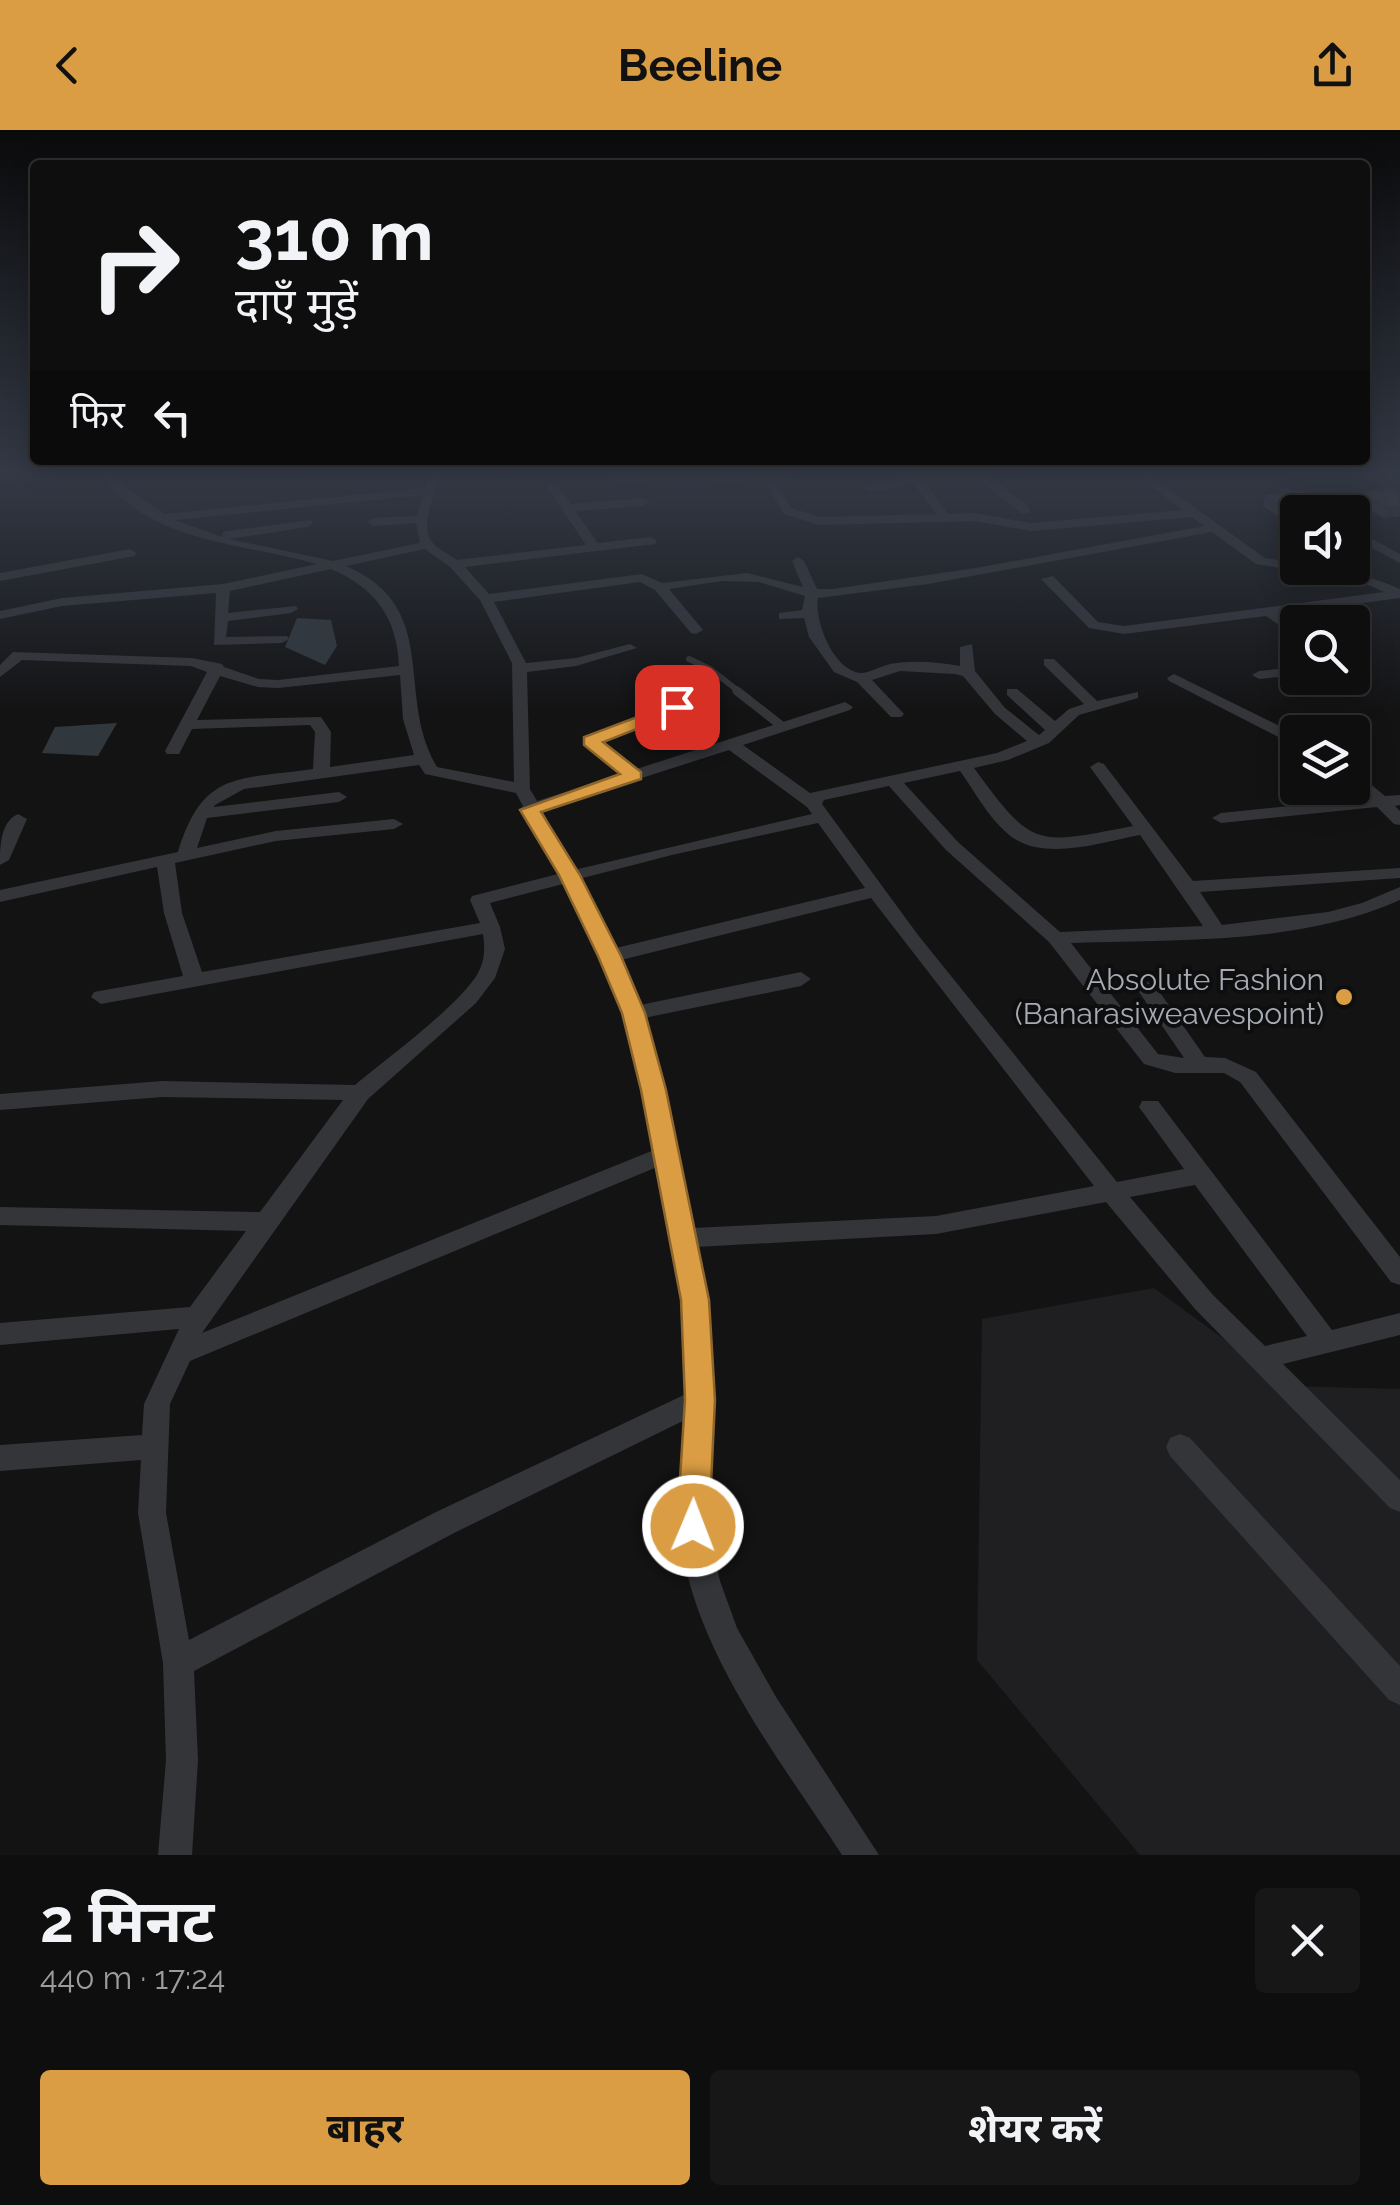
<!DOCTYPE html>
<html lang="hi">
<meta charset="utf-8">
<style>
:root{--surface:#0e0e0f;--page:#171718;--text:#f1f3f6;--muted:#9b9c9e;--line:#2e2e2f;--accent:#db9d44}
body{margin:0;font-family:Raleway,"Noto Sans Devanagari",sans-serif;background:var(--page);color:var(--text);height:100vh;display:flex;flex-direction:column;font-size:38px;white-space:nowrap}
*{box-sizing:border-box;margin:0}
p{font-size:32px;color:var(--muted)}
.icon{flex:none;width:55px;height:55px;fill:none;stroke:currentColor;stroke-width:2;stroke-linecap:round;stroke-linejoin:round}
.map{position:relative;height:1725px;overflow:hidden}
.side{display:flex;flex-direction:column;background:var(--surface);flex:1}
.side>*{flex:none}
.banner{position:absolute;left:30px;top:30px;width:1340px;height:305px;border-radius:10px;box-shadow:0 5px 25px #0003,0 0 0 2px var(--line);background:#0e0e0f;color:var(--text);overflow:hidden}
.fabs{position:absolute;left:1280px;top:365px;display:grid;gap:20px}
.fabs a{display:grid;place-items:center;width:90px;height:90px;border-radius:10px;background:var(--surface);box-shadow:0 5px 25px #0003,0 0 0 2px var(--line);font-size:50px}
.pin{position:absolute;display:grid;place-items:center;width:85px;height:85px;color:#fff;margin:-42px;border-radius:20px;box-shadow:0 5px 15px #0006}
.me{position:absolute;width:110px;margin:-55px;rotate:1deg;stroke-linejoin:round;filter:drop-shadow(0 0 8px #0008)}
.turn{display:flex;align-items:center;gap:35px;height:210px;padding:0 40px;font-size:45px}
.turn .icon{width:130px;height:130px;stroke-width:2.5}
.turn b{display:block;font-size:70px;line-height:85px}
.then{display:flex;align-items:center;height:95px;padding:0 40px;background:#0003;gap:20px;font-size:38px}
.round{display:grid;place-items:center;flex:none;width:105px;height:105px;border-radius:10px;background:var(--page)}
.head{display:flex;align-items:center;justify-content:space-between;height:170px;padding:0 40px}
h1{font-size:60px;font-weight:700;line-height:75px}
.primary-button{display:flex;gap:20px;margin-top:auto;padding:20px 40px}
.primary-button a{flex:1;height:115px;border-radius:10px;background:var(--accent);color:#111;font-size:40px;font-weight:700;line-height:115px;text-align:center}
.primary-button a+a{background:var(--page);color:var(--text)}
header{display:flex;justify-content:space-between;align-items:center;height:130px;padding:0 40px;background:var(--accent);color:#111;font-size:45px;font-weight:700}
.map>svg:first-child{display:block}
</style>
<header><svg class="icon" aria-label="back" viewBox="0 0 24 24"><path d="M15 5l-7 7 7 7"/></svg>Beeline<svg class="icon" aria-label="share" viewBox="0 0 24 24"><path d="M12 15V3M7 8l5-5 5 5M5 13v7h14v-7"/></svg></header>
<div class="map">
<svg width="1400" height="1725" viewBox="0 0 1400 1725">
<rect width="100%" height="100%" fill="#131314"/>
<path fill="#1f1f21" d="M1154,1158L1288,1256L1400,1259V1725H1140L977,1530L982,1189Z"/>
<path fill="#30383d" d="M297,488L331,490L337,516L325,535L285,517Z
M117,593L98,626L42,623L55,597Z"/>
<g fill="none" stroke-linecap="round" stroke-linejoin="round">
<path stroke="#343539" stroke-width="6" d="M689,529L710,539L741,563"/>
<path stroke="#343539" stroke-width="9" d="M737,561L783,597
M634,646L590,611L677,577"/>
<path fill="#343539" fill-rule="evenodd" d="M99,342H110L129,360L164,384L425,358L431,342H441C437,359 419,393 431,411C437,419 449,424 457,430L586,415L547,357L549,354H557L571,374L643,368L649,372L643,376L575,381L598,413L651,407L657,411L655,414L465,437L489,464L642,444L662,453L747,443L803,457L792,431L798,427L804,431L817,459H833L976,438L1204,396L1192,387L1031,401L975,391L819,395L784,384L765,352L718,354L690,350L614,355L603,342H613L617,347L670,345L667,342L736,347L806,342L776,355L792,378L820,387L936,384L914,354L869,362L863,358C895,341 959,342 999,342V346L992,348L1029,377V383H1021L978,349L925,353L948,384L975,383L1031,393L1183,380L1132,342H1145L1265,428L1298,433V438C1335,438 1366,444 1400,459V468L1281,484L1298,497V508L1266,486L1124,504L1089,498L1041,449L1053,446L1098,492L1124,496L1384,462L1360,451L1256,434L1212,402L928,454L818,468C814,490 833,541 861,543C868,543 882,536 890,534C914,530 937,532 960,536V517L972,514L975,541L1005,578L1039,605L1045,600L1007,565V559H1017L1055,591L1069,579L1084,574L1044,535V529H1054L1097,571L1138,562V568L1079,585L1049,613L1008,630L974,638C1033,719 1035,715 1133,696L1090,637L1098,632L1104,634L1193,751L1400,738V748L1200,762L1222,795L1328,782L1362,773L1400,757V770C1299,815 1179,809 1071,813L1158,924L1184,928L1137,859L1147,852L1154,854L1205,927L1225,928L1256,942L1400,1127V1155L1391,1152L1240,952L1224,943H1175L1144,934L1049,812L946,720L889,656L824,670L822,674L918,805L1117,1052L1184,1039L1139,977L1142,971H1158L1332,1200L1400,1183V1205L1283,1234L1400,1350V1382L1390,1378L1195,1179L1106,1072L936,1104L696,1117L707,1170L713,1270L707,1396L720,1451L737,1498L776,1567L879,1725H842C778,1626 691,1519 679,1398C676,1363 683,1324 685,1290L454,1403L194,1541L198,1630L192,1725H158L166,1630L163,1533L138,1383L141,1330L0,1341V1315L142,1305L144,1274L179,1199L0,1215V1193L190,1177L246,1101L0,1095V1077L260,1082L343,970L162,967L0,980V964L162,951L355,955C386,929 460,875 478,843C485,830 485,818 483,804L101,874L91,867L94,862L183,846L164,783L157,737L0,772V760L178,722C203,640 237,650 313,639L315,602L310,595L192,599L179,624H167L165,621L207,542L191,536L22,530L0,547V535L13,522L192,528L222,534L224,537L259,549L278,550L399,536C397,487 375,458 331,439L230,461L228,483L296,476L298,479L291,483L228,491L226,507L287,506L289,509L282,513L214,515L216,463L62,476L0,489V481L62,468L223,454L317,434C240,412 149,414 99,342ZM423,365L417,386L373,388L367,392L373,396L416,393L420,413L333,431L229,409L307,397L313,393L311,390L227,401L223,402L222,407L175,390ZM425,419L450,437L480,470L512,533L514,652L437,637C394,564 443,478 346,436ZM722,451L759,452L805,466L802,480L779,483V489L804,488L809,507L834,542L857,552L891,587H901L904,584L872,550L900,541L955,544L963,546L995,584L1027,611L997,623L810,663L743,615L850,580L853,577L845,572L537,671L530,659L527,542L576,536L637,518L630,514L576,528L526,533L494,472L640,452L655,460L691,503L696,504L703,500L669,459ZM400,545L403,589L414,625L330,637L331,602L321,587L197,590L220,546L258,557L278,558ZM729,620L807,677L812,684L574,740L542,680ZM419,635L425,644L516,663L523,676L520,679L526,683L558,744L472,766L470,770L480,793L202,842L182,783L175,733L276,711L394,699L403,694L394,689L276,701L197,718L207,688L339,672L347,667L339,662L214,677L215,675L244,659ZM960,641C975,662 988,687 1008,704C1042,733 1102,712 1140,705L1203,796L1060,802L958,712L904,653ZM818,693L865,758L616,818L579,749L672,725ZM563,754L600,826L623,883L654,1020L202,1203L368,969L476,873L495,848L505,819L500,797L490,773ZM871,768L1094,1056L936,1086L693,1098L664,960L644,888L801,856L811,849L801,842L640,875L621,830ZM657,1037L683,1170L686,1264L434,1383L189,1510L166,1383L170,1274L190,1231ZM1195,1055L1307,1206L1265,1216L1213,1165L1130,1067Z
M257,342H303L297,345L253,347L251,345Z
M1279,358H1287L1326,382H1312L1279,364Z
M1352,398L1400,424V433L1352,407Z
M130,419L136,423L135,426L0,451V443Z
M1298,537V545L1259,549L1252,545L1259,541Z
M1174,544L1298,605V617L1169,551L1167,548Z
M1352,639L1385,666L1400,665V675L1395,676L1400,681V695L1394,694L1377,677L1221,693L1212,688L1221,683L1368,668L1352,654Z
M18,684L27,689L9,730L0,735C0,717 0,692 18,684Z
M1180,1304L1190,1308L1400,1536V1575L1389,1570L1170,1326L1166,1317L1170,1308Z"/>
</g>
<path fill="#3b3c3f" d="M1400,362V386L1384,388L1358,373L1362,363Z
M1265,366L1313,379L1278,386L1263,376Z"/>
<path fill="#303133" d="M1316,369L1313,379L1278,386L1281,376Z
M1400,376V386L1384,388L1388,378Z"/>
<path fill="#454649" stroke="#303133" stroke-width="2.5" d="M1392,358L1400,362V376L1388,378L1362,363Z
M1301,360L1316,369L1281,376L1265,366Z"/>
<linearGradient id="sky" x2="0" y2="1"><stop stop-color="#0a0a0b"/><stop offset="0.59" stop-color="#333945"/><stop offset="1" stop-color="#333945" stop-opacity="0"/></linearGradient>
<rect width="1400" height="583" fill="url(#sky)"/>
<path fill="#db9d44" stroke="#8e662c" stroke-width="2.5" d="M677,572L683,573V581L603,612L641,642V649L541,682L580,745L621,826L645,883L666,960L709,1170L715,1270L709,1396L705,1407L693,1411L681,1407L677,1396L685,1270L681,1170L641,960L622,883L598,826L559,745L520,680L620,644L584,615V607Z"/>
<circle fill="#db9d44" stroke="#0e0e0f" stroke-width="4" cx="1344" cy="867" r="10"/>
<g text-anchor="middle" stroke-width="8" stroke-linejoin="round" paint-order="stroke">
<g font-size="30" fill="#a6abb3" stroke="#0e0e0f" text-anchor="end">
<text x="1324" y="860">Absolute Fashion<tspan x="1324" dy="34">(Banarasiweavespoint)</tspan></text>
</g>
</g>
</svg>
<div class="fabs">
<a><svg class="icon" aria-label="sound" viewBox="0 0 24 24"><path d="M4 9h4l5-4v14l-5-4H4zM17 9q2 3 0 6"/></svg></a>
<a><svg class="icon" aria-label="search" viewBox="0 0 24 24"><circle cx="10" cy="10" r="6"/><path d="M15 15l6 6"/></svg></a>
<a><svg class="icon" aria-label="layers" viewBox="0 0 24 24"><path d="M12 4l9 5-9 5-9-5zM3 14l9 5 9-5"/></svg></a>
</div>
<div class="pin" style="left:677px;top:577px;background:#d93025"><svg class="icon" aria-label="arrive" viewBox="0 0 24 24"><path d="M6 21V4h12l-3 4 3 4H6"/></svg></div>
<svg class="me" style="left:693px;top:1396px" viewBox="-20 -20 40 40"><circle r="17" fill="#db9d44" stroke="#fff" stroke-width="3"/><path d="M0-11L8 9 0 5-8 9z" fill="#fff"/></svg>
<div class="banner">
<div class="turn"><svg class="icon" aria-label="right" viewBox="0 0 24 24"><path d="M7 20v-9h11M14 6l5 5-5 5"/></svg><div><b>310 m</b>दाएँ मुड़ें</div></div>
<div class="then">फिर<svg class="icon" aria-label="left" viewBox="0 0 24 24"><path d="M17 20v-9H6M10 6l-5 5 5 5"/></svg></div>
</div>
</div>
<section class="side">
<div class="head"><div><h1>2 मिनट</h1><p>440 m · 17:24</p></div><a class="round"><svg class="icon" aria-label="close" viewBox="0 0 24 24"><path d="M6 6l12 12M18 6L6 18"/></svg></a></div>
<div class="primary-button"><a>बाहर</a><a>शेयर करें</a></div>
</section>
